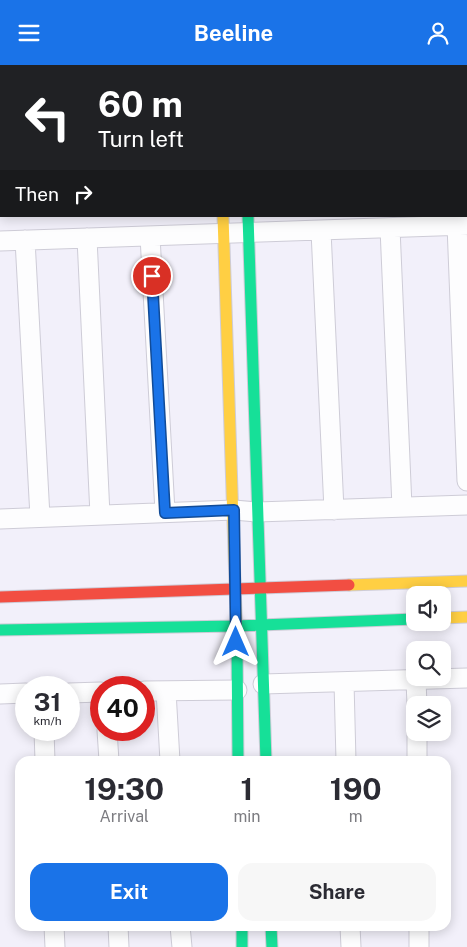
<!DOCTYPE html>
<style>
:root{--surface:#fff;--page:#f7f7f7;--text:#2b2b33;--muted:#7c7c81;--accent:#1a73e8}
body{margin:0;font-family:"Public Sans",sans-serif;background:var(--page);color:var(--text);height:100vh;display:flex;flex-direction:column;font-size:19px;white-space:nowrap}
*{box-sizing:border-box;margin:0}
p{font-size:16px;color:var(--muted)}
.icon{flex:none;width:28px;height:28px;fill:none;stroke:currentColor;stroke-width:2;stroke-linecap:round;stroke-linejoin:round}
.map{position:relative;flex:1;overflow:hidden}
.panel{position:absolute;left:15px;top:691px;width:436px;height:175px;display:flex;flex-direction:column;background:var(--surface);border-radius:15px;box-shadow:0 2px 12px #0003}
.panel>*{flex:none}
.banner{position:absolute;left:0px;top:0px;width:468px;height:152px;box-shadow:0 2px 12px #0003;background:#202124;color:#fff;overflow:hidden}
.tools{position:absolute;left:406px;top:521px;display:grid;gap:10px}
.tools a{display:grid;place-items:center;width:45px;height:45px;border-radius:10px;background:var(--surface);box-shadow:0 2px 12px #0003;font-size:25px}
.speed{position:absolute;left:15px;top:611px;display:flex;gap:10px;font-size:25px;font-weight:700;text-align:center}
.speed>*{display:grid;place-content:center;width:65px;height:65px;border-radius:50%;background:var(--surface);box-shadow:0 2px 12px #0003;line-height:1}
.speed small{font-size:12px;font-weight:400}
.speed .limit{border:8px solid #d22;background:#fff;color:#111}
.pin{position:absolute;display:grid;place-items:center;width:42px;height:42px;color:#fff;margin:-21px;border:2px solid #fff;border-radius:50%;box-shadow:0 1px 5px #0007}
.me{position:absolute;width:55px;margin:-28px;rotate:0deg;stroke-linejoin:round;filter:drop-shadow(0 0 4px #0008)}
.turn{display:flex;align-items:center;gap:18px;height:105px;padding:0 15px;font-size:22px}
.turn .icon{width:65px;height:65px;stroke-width:2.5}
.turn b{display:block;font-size:35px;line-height:42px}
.then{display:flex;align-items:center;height:48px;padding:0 15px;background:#0003;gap:10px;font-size:19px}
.eta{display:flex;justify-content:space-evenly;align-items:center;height:85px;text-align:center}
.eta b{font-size:30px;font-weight:700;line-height:35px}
.button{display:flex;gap:10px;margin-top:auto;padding:10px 15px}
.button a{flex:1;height:58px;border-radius:15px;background:var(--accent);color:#fff;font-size:20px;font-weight:700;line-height:58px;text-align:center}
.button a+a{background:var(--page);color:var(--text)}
header{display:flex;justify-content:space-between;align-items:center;height:65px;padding:0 15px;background:var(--accent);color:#fff;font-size:22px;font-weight:700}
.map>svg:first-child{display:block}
</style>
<header><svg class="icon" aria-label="menu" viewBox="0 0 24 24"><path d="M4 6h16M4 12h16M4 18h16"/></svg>Beeline<svg class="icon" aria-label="person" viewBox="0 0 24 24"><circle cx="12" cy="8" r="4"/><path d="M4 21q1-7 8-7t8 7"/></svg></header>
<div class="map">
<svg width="467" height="882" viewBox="0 0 467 882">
<rect width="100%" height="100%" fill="#f2f0fa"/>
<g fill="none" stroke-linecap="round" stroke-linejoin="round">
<g stroke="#ceccd7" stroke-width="21">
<path id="street" d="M466,46H467
M0,62H1
M466,95H467
M0,118H1
M457,160L467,416
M390,163L402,442
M321,166L334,445
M150,171L165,447
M87,173L100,450
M25,175L40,452
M0,176L467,160
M0,454L234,445L257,447L467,440
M416,615L417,640
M344,617L346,696
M263,619L467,613
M144,626L237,625
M166,626L170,696
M69,628L101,627
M0,629L26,628
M44,665L45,696
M107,665L109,696
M417,668V696
M54,861L55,882
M118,861L119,882
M180,861L182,882
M350,861L351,882
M419,861V882"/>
</g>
<g stroke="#ceccd7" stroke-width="13">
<path id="fast" d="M217,0V1
M248,151L266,696
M0,565L236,561L415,554
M237,579L238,696
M242,861V882
M271,861L272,882"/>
</g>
<g stroke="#ceccd7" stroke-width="13">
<path id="slow" d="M223,151L237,579
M349,520L467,516
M442,553L467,552"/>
</g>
<g stroke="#ceccd7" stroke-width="13">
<path id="jam" d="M243,0V1
M0,532L349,520"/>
</g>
<use href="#street" stroke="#fdfdfe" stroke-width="19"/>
<use href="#fast" stroke="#16e098" stroke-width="11"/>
<use href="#slow" stroke="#ffcf43" stroke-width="11"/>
<use href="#jam" stroke="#f24e42" stroke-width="11"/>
</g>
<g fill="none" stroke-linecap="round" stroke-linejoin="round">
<g stroke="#114b97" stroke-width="12">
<path id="route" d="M152,211L165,448L234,445L236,577"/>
</g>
<use href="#route" stroke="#1a73e8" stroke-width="9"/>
</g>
</svg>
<div class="tools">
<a><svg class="icon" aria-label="sound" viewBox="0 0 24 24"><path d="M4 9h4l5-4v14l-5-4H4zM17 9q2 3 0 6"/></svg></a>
<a><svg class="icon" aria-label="search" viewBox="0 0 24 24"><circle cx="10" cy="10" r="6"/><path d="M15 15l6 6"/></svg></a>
<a><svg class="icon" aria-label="layers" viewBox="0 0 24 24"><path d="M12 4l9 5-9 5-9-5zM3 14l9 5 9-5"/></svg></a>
</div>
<div class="speed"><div>31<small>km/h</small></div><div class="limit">40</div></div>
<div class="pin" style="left:152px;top:211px;background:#d93025"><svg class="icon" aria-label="arrive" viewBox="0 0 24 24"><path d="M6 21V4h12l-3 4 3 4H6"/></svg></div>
<svg class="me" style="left:236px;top:577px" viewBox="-20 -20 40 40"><path d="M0-17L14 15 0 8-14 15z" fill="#1a73e8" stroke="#fff" stroke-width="4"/></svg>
<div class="banner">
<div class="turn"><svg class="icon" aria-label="left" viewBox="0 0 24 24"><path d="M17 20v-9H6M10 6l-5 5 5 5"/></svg><div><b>60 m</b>Turn left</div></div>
<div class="then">Then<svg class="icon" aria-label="right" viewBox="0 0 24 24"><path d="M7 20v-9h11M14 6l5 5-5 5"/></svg></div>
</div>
<section class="panel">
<div class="eta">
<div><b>19:30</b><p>Arrival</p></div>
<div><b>1</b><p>min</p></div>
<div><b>190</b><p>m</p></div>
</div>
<div class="button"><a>Exit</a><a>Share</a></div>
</section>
</div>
